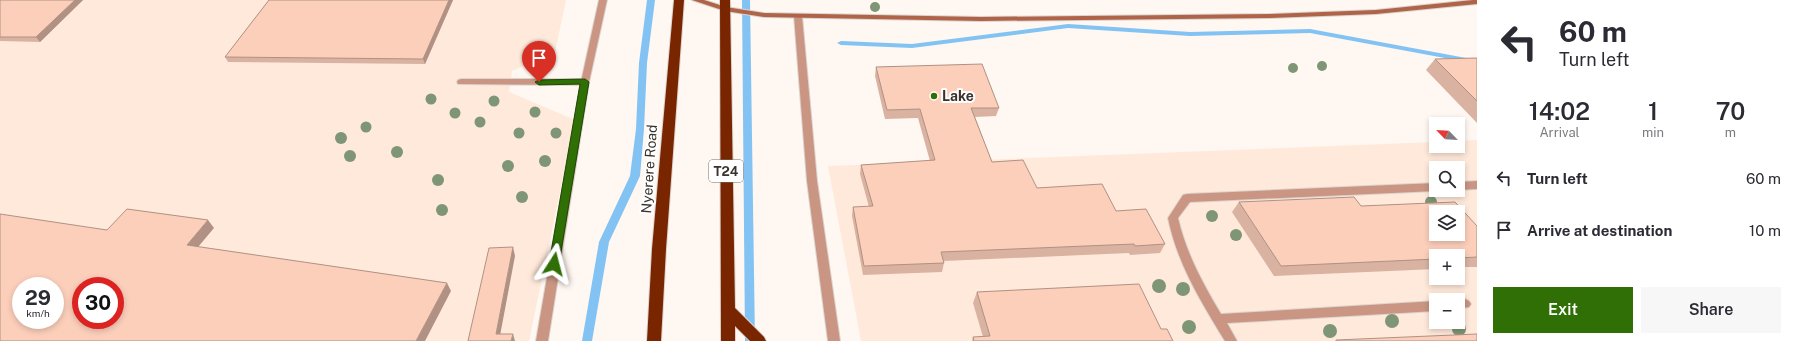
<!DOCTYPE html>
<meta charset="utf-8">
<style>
:root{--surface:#fff;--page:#f7f7f7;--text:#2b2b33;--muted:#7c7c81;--accent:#2f6f06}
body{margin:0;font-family:"Public Sans",sans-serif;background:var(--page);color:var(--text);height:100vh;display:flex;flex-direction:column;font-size:15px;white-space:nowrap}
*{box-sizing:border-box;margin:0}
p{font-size:13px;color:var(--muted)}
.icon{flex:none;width:22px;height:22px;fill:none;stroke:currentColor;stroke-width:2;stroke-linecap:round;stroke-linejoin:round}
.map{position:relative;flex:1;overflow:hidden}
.sheet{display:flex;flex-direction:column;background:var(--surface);width:320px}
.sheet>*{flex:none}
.banner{background:#fff;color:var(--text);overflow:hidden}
.needle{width:26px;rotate:295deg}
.controls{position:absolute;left:1429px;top:117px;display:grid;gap:8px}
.controls a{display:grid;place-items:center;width:36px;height:36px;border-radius:0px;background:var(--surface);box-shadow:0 2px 6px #0003;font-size:20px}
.speed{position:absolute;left:12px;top:277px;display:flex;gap:8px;font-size:20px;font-weight:700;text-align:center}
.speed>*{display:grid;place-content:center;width:52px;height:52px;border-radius:50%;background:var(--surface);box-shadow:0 2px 6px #0003;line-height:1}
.speed small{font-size:10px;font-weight:400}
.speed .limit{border:6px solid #d22;background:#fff;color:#111}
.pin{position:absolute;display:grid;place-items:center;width:34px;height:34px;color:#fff;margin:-41px -17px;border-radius:50% 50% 50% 0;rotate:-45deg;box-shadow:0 0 4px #0007}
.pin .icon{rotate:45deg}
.me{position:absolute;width:44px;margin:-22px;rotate:9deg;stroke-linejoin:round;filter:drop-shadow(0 0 3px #0008)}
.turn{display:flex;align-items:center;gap:14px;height:84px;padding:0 16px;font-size:18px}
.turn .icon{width:52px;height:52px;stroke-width:2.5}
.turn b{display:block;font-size:28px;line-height:34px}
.eta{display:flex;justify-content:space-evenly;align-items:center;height:68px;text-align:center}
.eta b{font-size:24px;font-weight:600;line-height:28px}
.cta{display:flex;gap:8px;margin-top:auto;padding:8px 16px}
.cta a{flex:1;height:46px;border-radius:0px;background:var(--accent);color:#fff;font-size:16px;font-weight:600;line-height:46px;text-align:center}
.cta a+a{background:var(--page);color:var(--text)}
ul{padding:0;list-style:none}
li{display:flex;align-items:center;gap:12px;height:52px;padding:0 16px}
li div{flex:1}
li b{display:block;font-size:15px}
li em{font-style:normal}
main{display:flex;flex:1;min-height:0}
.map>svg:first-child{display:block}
</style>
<main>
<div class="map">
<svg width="1477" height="341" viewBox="0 0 1477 341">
<rect width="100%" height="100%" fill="#fff7f1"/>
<path fill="#ffe9da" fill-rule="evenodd" d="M0,0H566L555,52L512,71L509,92L575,120L529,341H0ZM21,286H55V320H21ZM81,286H115V320H81Z
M1477,140V341H861L828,166L1436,142V146H1458V141ZM1436,168H1458V190H1436ZM1436,212H1458V234H1436ZM1436,256H1458V278H1436ZM1436,300H1458V322H1436Z"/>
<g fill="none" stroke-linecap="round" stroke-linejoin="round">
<path fill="#82c3f4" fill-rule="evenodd" d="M647,0H655L647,63L644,129L640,176L609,242L592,341H582L599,242L630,176L636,129L639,63Z
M742,0H750L755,341H745Z
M1068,24L1190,32L1310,29L1477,60V64L1310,33L1190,36L1068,28L912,48L841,45L837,43L841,41L912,44Z"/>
<g stroke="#dcd4ce" stroke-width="2">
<path id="lane" d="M461,79H585L589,82L585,85L458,84L457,82L458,80Z
M1477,181V189L1458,190V182Z
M1436,183V190H1438L1436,191L1190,202L1178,218C1186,253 1203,284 1221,314L1436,301V311L1227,323L1237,341H1225C1201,302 1177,263 1168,218L1183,195L1187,194Z
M1465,299L1469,301L1471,304L1469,307L1458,309V300H1456Z"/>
</g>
<g stroke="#dcd4ce" stroke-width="2">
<path id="street" d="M599,0H607L589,82L548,341H536L581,82Z
M795,14H798L802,16L817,181L840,341H828L807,181L794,16Z"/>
</g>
<g stroke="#dcd4ce" stroke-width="2">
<path id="secondary" d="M692,0H704L726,7L764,13L981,17L1269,14L1376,10L1473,0H1477V4L1376,14L1269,18L981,21L764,17L725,11Z"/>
</g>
<g stroke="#dcd4ce" stroke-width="2">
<path id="highway" d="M674,0H684L666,249L661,341H647L652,249Z
M720,0H730L735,308L764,337L766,341H750L735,326V341H721Z"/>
</g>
<use href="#lane" fill="#ca9582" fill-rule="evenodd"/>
<use href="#street" fill="#ca9582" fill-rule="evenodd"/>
<use href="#secondary" fill="#af6348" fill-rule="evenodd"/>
<use href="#highway" fill="#792500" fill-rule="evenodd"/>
</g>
<g fill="#7e9675">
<circle cx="875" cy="7" r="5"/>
<circle cx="1322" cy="66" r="5"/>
<circle cx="1293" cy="68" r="5"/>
<circle cx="431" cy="99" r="5.5"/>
<circle cx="494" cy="101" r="5.5"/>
<circle cx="535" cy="112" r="5.5"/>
<circle cx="455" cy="113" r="5.5"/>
<circle cx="480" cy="122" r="5.5"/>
<circle cx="366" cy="127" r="5.5"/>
<circle cx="519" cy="133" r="5.5"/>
<circle cx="556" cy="133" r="5.5"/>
<circle cx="341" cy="138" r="6"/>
<circle cx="397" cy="152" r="6"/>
<circle cx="350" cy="156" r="6"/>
<circle cx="545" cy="161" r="6"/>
<circle cx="508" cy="166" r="6"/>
<circle cx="438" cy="180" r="6"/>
<circle cx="522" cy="197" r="6"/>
<circle cx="1431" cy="202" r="6"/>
<circle cx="442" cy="210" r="6"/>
<circle cx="1212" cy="216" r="6"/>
<circle cx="1236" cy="235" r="6"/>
<circle cx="1159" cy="286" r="7"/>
<circle cx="1183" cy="289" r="7"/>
<circle cx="1392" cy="321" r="7"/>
<circle cx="1189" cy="327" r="7"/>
<circle cx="1459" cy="329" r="7"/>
<circle cx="1330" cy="331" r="7"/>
</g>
<path fill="#d9b2a1" d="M0,0H83L40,42L0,41Z
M269,0H453L425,64L228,62L225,57Z
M1477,58V123L1426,70L1435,59Z
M876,67L999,108L996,116L975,117L992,162L1037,188L1116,211L1165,244L1160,253L1130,255L1129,253L944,261V263L942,272L863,275L852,216L853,207H869L860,174L861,165L930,161L918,118L885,119L875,76Z
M1239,202L1361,206L1477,226V267H1458V256H1436V269L1274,276L1232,212Z
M977,292L1161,329L1173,341H972L973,337H983L973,303Z"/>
<path fill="#b09183" d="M75,0H83L40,42L36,37Z
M449,0H453L425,64L423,59Z
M208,220L214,228L193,253L187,245Z
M513,247L515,256L499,341L496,334Z
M447,283L451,291L425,341H416Z
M513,334L515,341H511Z"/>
<path fill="#fccfbb" stroke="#b09183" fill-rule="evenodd" d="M0,0H75L36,37H0Z
M269,0H449L423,59L225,57Z
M1477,58V101L1435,59Z
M982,64L999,108H971L992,162L1023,160L1037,188L1102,184L1116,211L1146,209L1165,244L1135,246L1134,244L941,252L944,263L864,266L853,207L873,206L861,165L935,160L920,109L887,110L876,67Z
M1354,197L1361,206L1455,202L1477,226V257L1458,258V256H1436V259L1281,266L1239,202ZM1436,212H1458V234H1436Z
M127,209L208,220L187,245L447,283L416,341H0V214L107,230ZM21,286H55V320H21ZM81,286H115V320H81Z
M513,247L496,334H513L511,341H468L489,248Z
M1139,284L1161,329H1167L1173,341H974L973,337L990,336L977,292Z
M1477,334V341H1336V340Z"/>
<path fill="#2f6f06" stroke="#1f4804" d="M585,79L589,82L559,264L554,268L549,264L580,84L539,85L535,82L539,80Z"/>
<circle fill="#2f6f06" stroke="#fff" stroke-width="1.5" cx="934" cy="96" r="4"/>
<g text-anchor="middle" stroke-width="4" stroke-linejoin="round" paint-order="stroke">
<rect fill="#fff" stroke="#75706b" stroke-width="1" x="709" y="160" width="34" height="22" rx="3"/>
<g font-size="13" font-weight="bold" fill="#3a322c">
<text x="726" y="176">T24</text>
</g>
<g font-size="14" font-weight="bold" fill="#3a322c" stroke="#fff" text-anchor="start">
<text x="942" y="101">Lake</text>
</g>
<g font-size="14" fill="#3a322c" stroke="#fff">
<text transform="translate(649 169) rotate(-86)" y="5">Nyerere Road</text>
</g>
</g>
</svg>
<div class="controls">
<a><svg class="needle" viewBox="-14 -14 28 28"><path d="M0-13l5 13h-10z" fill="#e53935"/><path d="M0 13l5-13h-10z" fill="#7c7c81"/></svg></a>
<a><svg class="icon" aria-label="search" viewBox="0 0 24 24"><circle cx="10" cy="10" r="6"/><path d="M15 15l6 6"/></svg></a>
<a><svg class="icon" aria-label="layers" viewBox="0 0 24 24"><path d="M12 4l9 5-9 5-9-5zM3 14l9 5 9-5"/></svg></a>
<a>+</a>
<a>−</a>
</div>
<div class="speed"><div>29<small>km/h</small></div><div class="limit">30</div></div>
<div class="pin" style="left:539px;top:82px;background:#d93025"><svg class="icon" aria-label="arrive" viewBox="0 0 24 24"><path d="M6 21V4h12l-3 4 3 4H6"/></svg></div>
<svg class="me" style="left:554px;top:264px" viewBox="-20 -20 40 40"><path d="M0-17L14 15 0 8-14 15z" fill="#2f6f06" stroke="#fff" stroke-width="4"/></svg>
</div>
<section class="sheet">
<div class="banner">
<div class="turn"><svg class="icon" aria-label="left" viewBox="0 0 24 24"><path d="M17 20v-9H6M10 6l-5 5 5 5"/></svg><div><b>60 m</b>Turn left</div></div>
</div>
<div class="eta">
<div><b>14:02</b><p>Arrival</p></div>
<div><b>1</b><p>min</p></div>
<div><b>70</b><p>m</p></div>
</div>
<ul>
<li><svg class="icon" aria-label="left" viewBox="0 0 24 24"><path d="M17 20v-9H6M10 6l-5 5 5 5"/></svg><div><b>Turn left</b></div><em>60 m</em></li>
<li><svg class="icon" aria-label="arrive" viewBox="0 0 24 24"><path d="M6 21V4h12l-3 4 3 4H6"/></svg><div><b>Arrive at destination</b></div><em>10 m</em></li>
</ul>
<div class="cta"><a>Exit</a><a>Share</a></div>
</section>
</main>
